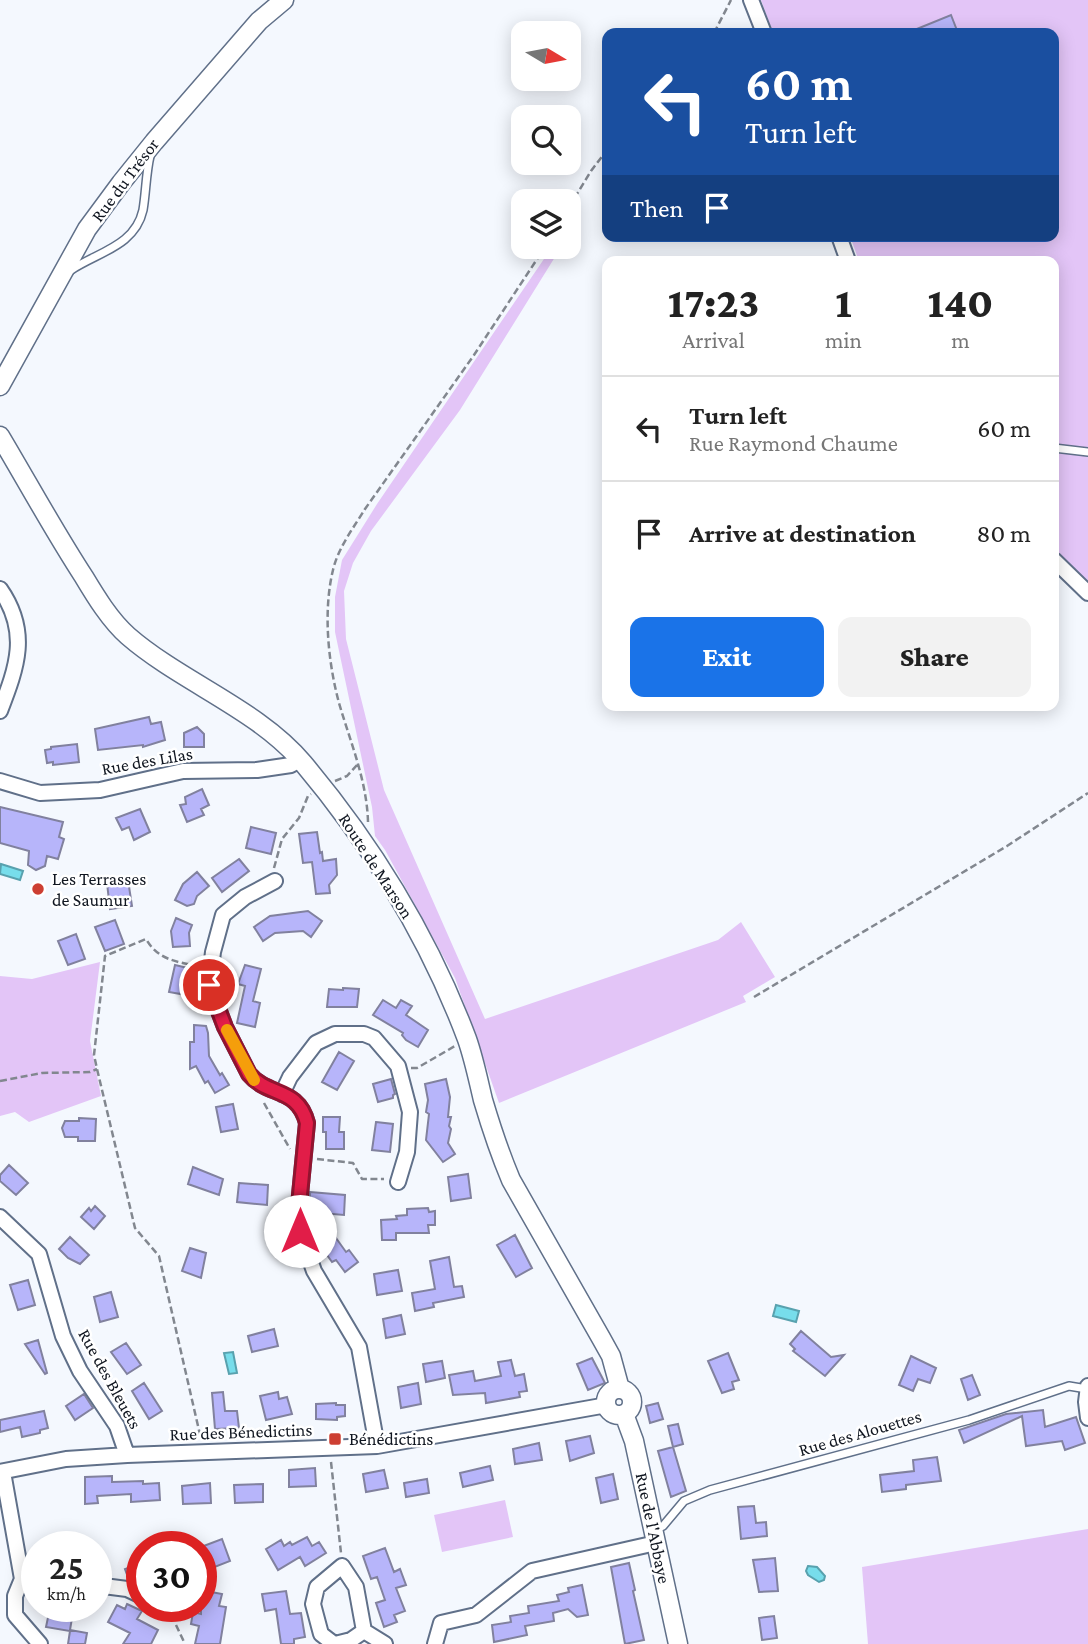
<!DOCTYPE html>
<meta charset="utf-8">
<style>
:root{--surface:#fff;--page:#f2f2f2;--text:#222;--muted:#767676;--line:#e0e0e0;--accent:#1a73e8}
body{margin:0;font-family:"Crimson Pro",serif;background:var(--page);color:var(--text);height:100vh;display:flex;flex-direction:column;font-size:26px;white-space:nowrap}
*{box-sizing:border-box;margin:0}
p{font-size:23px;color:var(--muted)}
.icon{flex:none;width:38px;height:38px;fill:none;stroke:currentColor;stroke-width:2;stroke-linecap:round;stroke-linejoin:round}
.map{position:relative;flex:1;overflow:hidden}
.side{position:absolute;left:602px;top:256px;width:457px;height:455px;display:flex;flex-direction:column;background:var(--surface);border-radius:14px;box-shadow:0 4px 18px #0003}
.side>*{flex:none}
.banner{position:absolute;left:602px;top:28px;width:457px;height:214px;border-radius:14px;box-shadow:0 4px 18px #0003;background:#1a4fa0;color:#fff;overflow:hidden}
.needle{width:46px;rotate:100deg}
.tools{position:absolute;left:511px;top:21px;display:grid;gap:14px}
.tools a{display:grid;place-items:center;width:70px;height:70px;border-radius:14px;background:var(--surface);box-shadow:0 4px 18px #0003;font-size:35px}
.speed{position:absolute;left:21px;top:1531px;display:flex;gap:14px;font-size:35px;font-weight:700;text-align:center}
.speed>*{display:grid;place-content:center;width:91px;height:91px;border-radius:50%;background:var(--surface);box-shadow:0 4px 18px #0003;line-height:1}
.speed small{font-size:18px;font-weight:400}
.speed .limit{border:10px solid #d22;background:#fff;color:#111}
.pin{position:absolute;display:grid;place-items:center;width:60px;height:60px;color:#fff;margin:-30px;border:4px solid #fff;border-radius:50%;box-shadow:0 2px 7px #0007}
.me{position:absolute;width:77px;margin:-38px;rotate:0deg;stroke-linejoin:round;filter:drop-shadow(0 0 5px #0008)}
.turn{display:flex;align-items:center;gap:24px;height:147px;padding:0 28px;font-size:32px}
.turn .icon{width:91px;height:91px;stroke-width:2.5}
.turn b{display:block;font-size:49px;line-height:60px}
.then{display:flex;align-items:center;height:66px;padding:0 28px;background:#0003;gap:14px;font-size:26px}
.eta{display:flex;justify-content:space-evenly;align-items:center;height:119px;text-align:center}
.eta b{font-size:42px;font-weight:800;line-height:49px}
.action{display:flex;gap:14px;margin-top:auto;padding:14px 28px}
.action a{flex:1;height:80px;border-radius:14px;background:var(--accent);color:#fff;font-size:28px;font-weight:800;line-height:80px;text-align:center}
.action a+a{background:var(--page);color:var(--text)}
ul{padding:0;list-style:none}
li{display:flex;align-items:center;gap:21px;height:105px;padding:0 28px;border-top:2px solid var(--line)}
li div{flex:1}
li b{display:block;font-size:26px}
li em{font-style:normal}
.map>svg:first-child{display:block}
</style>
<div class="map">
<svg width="1088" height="1644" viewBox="0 0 1088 1644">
<rect width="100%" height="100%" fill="#f4f8fe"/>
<path fill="#e3c5f7" d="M761,0H1088V587L1054,551V261H859L850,236H1054V33H773Z
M546,256L555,257L460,410L371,531L353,563L344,591L346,639L384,790L485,1019L718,940L741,922L775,977L743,996L746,1002L499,1103L455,978L385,850L375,836L372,807L335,632V597L342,560L377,504Z
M100,962L90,1041L101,1096L29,1122L15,1112L0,1116V976L32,979Z
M505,1500L513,1537L442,1552L434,1515Z
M1088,1529V1644H868L862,1567Z"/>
<path fill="#77ddeb" stroke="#58a1ae" stroke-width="2" d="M1,864L23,871L20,880L0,874Z
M776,1305L799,1311L796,1322L773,1316Z
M233,1352L237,1373L229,1374L224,1353Z
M808,1566L817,1567L825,1576L824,1580L819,1582L808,1575L806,1571Z"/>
<path fill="#b7b5fa" stroke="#81819e" stroke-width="2" d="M951,15L958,33H907Z
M149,717L151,724L161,722L165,740L143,747V745L98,750L95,729Z
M197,727L204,734V747H184V733Z
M77,744L79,762L53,765V762L47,763L45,750L51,749V747Z
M202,789L209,805L201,809L204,815L187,822L180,805L186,804L185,797Z
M0,807L63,822L59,837L64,839L58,859L47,856L45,866L36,870L28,865L29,851L0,843Z
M140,809L150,832L134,840L129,827L122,830L116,818Z
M251,827L276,833L271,854L246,848Z
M317,832L320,853L322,852L323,861L336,859L337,875L329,885L330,893L316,894L312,862L303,863L299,834Z
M239,859L249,871L222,892L212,878Z
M197,872L209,886L197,896L194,904L187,906L175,900L183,884Z
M128,880L132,906L110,909L107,883Z
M308,911L322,921L311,937L303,931L275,933L263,941L254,927L270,916Z
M176,918L192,925L189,933L190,946L173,947L171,931Z
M115,920L124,944L105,951L95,927Z
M76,934L85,959L68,965L58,941Z
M175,965L192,969L186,995L169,992Z
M245,965L261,969L253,1001L260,1003L255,1027L237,1023L245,986L238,984Z
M343,988L359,989L357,1007H327L329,989L343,990Z
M383,1000L396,1008L401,1000L412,1006L406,1015L428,1030L418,1047L406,1040L402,1035L403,1033L373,1015Z
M194,1025L206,1026L208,1033L209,1056L220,1075L222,1073L229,1085L215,1093L208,1081L205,1083L196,1066L190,1069V1042H194Z
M339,1052L354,1061L337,1090L322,1082Z
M391,1079L395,1094L393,1095V1098L378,1102L373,1084Z
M446,1079L450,1097L448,1117H451L449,1126L451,1129L448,1143L455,1154L443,1162L426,1140L429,1114L426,1112L428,1100L425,1084Z
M233,1104L238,1129L221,1132L216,1107Z
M323,1117H340L339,1132H344V1149H326V1132H323Z
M79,1118L96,1119L95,1141H78V1137H65L62,1128L65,1121H79Z
M376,1122L393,1124L390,1152L372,1150Z
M9,1165L28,1183L16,1195L0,1181V1175Z
M193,1167L223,1179L219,1195L188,1184Z
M468,1174L471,1198L451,1201L448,1177Z
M239,1183L268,1185L267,1205L237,1202Z
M310,1192L345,1195L344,1215L309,1212Z
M95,1206L105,1216L94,1229L81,1217L89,1208L91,1211Z
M428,1208L429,1212L435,1211V1225H428L429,1233H396V1240H382L381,1220L397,1219L396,1216L407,1215V1209Z
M515,1235L532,1268L516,1277L497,1245Z
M70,1237L89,1255L80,1264L68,1258L59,1249Z
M336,1238L346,1252L349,1250L358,1262L345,1272L336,1260L332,1262L322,1248Z
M190,1248L206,1253L201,1278L182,1271Z
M449,1257L454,1287L462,1286L464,1297L433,1303L434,1307L415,1311L412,1293L435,1289L430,1261Z
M398,1270L402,1291L377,1295L374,1274Z
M28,1280L35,1305L18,1310L10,1285Z
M111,1292L118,1317L100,1322L94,1297Z
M401,1315L405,1334L386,1338L383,1319Z
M274,1329L278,1346L252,1352L248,1336Z
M801,1331L831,1357L844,1355L825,1376L793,1351L795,1349L790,1344Z
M38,1340L47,1373L45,1374L25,1344Z
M126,1343L141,1365L127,1374L111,1352Z
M728,1353L739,1380L732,1382L734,1389L722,1393L708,1361Z
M911,1356L936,1368L930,1383L918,1379L913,1391L899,1385Z
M592,1358L605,1383L588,1390L577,1364Z
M511,1360L515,1376L524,1374L527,1391L519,1392L520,1397L486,1403L485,1393L453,1395L449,1375L473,1371L475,1381L501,1376L498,1362Z
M442,1361L445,1378L426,1382L423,1364Z
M972,1375L980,1395L968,1400L961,1379Z
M144,1383L162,1411L149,1419L132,1391Z
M418,1383L421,1404L401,1408L398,1387Z
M223,1392L225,1411H237L239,1428L215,1429L212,1393Z
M278,1392L279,1399L287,1397L292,1414L266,1420L260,1396Z
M84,1394L93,1408L75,1420L66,1406Z
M336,1403V1405H345V1416L337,1417V1420L316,1419V1404Z
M658,1403L663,1419L650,1423L646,1406Z
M1043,1410L1045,1427L1076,1417L1085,1443L1065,1450L1062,1441L1026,1446L1022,1416L964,1443L959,1430L1006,1414Z
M44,1411L48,1428L40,1430V1433L22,1437L20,1427L0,1432V1420Z
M678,1424L683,1444L673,1447L668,1426Z
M590,1436L594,1453L570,1461L566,1441Z
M539,1443L542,1460L515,1464L513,1449Z
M673,1447L686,1491L671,1497L658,1451Z
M937,1457L941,1481L906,1485V1489L882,1492L880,1475L914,1471L913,1460Z
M490,1466L493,1480L463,1487L460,1473Z
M315,1468L316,1486L289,1487V1470Z
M384,1470L388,1488L366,1492L363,1474Z
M613,1474L618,1499L601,1503L596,1478Z
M112,1476V1482L143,1481V1484L159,1483L160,1500L131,1502V1494L97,1496L98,1503L85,1504V1477Z
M427,1479L429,1493L406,1497L404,1483Z
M210,1483L211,1503L183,1504L182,1486Z
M263,1484V1502L235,1503L234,1485Z
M754,1506L756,1523L766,1522L767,1536L741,1539L738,1507Z
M307,1537L312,1546L319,1542L326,1553L305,1566L300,1557L278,1570L266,1549L281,1540L284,1546L290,1542L292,1545Z
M222,1539L230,1561L207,1570L208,1565L201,1568V1547Z
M385,1548L394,1572L400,1569L406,1585L396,1588L405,1611L394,1615L397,1622L384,1627L376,1603L385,1600L377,1577L371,1579L363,1556Z
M142,1558V1585L129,1580L125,1569L131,1567L130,1562Z
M775,1558L778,1591L759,1592L753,1560Z
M629,1563L635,1590L633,1591L644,1640L625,1644L611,1567Z
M201,1581L206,1591L222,1594L219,1606L226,1607L220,1644H195L199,1626L191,1624L193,1612L201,1614Z
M582,1585L588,1615L577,1617L568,1609L553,1613L554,1621L525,1626L527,1635L494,1642L492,1625L511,1622L510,1616L529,1613L528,1606L559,1601L557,1595L569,1592L568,1588Z
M286,1591L290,1614L301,1613L305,1637L294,1639V1644H281L276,1609L265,1611L262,1594Z
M127,1604L142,1611L137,1619L158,1630L151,1644H123L130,1633L108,1622L117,1605L125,1609Z
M58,1606H74L70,1630L87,1633L85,1644H68L70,1631L46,1627L50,1608L58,1610Z
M774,1616L777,1638L762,1640L759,1618Z"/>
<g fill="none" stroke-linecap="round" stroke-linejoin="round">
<g stroke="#607089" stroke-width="10">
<path id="service" d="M71,270C98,252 135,246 143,210C146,192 146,173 150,156
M1054,448L1088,452
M654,1530L663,1526L684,1501L710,1490L969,1420L1069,1386L1087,1389"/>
</g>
<g stroke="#607089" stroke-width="18">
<path id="minor" d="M751,0L764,33
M839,236L848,261
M1054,560L1088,593
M0,589C30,632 17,667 0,711
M0,781L40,793L100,790L183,771L257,770L291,765L300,760
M275,881L245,897L223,915L213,952L209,985L225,1027L249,1074C268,1097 298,1087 307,1123L299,1205L300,1231L314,1271L359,1347L377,1446
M282,1094L290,1077L316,1043L335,1034H364L374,1038L398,1066L410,1112L407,1152L398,1182
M0,1217L39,1254L63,1336L80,1371L117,1426L127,1455
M1088,1386L1086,1402L1088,1418
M0,1472L66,1459L127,1455L377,1446L607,1405
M3,1472L22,1579L15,1596V1615L40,1644
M22,1579H37
M96,1585L127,1589L142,1596
M161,1606L172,1612
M334,1644L321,1634L313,1604L317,1587L342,1566L356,1587L364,1631L385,1644
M335,1644L351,1640L364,1631
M435,1644L441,1623L476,1615L532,1571L656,1543"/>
</g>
<g stroke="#607089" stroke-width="21">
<path id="tertiary" d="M0,386L87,229L121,183L154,142L259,21L284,0
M0,436C28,483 54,531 84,577C96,597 110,620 128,636C181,682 259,710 303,763C372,845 429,938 467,1039C474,1059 478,1079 483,1100C491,1127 500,1154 511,1180L601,1338L611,1356L620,1389
M606 1402a13 13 0 1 1 26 0a13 13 0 1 1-26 0Z
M624,1414L634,1441L678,1644"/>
</g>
<path stroke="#82878f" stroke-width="2.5" stroke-dasharray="7 3.5" stroke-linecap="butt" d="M714,33L731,0
M569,207L591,171L607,150
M335,781L347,776L357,765
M368,822C367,781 350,741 339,703C328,662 323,611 333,570C338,548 354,527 365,509L474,355L545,247
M274,868L282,839L299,818L308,796L311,794
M199,966C177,962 158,960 146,939L105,956L94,1055L97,1069L135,1228L159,1256L201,1439
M754,997L1007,846L1088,793
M411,1068H417L455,1046
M0,1081L42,1073L90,1072L97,1069
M264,1103L290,1149
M317,1159L353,1163L362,1179H384
M331,1462L341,1553
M176,1625L185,1644"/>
<use href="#service" stroke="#fff" stroke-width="7"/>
<use href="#minor" stroke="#fff" stroke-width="14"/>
<use href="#tertiary" stroke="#fff" stroke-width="18"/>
</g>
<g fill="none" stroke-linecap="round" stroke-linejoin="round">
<g stroke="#92132f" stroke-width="18">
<path id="route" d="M209,985L225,1027L249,1074C268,1097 298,1087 307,1123L299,1205L300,1231"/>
</g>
<use href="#route" stroke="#e11d48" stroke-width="12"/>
<path stroke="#f59e0b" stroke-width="12" d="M227,1030L254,1080"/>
</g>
<g fill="#cd3f32" stroke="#fff" stroke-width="2.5">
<circle cx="38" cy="889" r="7"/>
<rect x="328" y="1432" width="14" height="14" rx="3.5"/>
</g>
<g text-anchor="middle" stroke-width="5" stroke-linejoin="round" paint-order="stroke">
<g font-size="18" fill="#101620" stroke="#fff">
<text transform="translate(125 180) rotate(-53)" y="6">Rue du Trésor</text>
<text transform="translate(147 761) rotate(-10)" y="6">Rue des Lilas</text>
<text transform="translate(376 866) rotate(57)" y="6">Route de Marson</text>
<text transform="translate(110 1379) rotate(61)" y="6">Rue des Bleuets</text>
<text transform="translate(241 1432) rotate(-2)" y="6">Rue des Bénedictins</text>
<text transform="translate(860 1433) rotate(-16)" y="6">Rue des Alouettes</text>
<text transform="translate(653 1528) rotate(78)" y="6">Rue de l'Abbaye</text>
</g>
<g font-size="18" fill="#101620" stroke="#fff" text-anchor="start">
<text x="52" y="885">Les Terrasses<tspan x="52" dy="21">de Saumur</tspan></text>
<text x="349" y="1445">Bénédictins</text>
</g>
</g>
</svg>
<div class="tools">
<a><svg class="needle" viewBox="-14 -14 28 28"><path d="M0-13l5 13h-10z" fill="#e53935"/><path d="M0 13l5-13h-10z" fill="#767676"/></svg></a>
<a><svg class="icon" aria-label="search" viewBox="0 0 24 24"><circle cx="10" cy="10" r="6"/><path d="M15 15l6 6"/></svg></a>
<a><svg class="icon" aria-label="layers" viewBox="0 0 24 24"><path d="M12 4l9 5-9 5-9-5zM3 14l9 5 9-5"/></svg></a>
</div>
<div class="speed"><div>25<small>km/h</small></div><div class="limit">30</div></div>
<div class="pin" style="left:209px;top:985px;background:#d93025"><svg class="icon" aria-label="arrive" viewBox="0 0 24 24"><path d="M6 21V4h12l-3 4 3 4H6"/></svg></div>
<svg class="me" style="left:300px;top:1231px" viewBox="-20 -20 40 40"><circle r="19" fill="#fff"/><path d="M0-13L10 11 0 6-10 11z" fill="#e11d48"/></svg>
<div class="banner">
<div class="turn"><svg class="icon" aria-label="left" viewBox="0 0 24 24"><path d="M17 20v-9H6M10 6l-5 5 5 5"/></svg><div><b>60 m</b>Turn left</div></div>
<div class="then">Then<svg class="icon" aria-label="arrive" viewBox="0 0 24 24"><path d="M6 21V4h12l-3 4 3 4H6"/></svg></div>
</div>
<section class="side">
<div class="eta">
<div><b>17:23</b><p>Arrival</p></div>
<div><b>1</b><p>min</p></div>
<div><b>140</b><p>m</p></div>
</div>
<ul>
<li><svg class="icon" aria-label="left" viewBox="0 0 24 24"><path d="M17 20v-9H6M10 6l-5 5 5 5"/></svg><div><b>Turn left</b><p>Rue Raymond Chaume</p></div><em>60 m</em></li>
<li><svg class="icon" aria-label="arrive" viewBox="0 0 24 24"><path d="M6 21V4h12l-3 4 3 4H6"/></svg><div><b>Arrive at destination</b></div><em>80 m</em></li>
</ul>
<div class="action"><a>Exit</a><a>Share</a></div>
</section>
</div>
